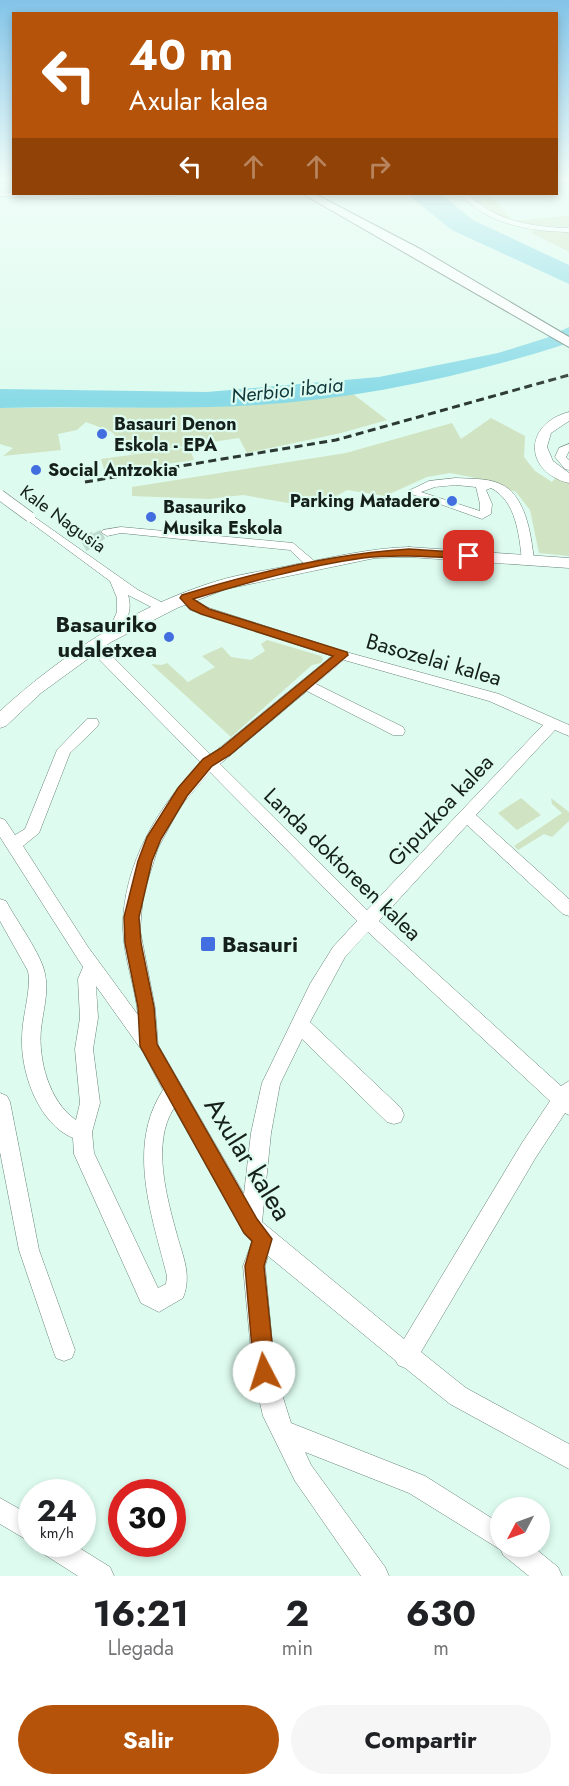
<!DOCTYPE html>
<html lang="es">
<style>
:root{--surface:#fff;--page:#f6f6f6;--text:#202124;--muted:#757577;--accent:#b45309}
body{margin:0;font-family:Jost,sans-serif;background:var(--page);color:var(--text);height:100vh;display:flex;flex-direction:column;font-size:22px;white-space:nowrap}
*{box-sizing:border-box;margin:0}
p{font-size:20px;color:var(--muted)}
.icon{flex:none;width:33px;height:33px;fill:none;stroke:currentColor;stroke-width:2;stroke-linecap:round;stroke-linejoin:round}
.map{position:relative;height:1576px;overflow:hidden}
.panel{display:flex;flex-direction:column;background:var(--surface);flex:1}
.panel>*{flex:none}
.banner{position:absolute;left:12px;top:12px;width:546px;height:183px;border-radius:0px;box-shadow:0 3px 9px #0003;background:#b45309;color:#fff;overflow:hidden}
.needle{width:39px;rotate:229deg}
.buttons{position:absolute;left:490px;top:1497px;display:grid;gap:12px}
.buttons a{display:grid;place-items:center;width:60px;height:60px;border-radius:50%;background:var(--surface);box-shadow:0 3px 9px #0003;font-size:30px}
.speed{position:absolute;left:18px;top:1479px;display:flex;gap:12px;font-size:30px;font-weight:700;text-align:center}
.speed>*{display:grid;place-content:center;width:78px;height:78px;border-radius:50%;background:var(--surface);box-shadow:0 3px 9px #0003;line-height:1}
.speed small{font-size:15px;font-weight:400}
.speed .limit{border:9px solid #d22;background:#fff;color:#111}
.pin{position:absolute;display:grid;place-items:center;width:51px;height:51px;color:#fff;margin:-26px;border-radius:12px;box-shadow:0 3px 9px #0006}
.me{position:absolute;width:66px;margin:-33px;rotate:355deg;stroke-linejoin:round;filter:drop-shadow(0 0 4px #0008)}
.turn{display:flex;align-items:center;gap:21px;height:126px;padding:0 18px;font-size:27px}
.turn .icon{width:78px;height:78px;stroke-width:2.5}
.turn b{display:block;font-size:42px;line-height:51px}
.lanes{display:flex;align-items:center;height:57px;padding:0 18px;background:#0003;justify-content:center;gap:30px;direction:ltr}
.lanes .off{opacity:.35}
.eta{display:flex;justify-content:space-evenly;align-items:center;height:102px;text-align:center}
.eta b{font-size:36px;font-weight:700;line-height:42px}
.primary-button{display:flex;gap:12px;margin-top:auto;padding:12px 18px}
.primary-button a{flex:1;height:69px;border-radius:36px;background:var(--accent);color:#fff;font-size:24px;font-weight:700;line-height:69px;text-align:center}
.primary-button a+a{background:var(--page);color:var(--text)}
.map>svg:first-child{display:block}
</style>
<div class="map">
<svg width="569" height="1576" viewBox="0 0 569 1576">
<rect width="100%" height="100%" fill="#ddfbef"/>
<path fill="#d0e3c2" d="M468,194H490L512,221L569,216V227C533,225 494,223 468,194Z
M535,229L569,232V252L532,233Z
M353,394L387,420L341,433L247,453L239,438L131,454L112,432L86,422L77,430L58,434L61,450L3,456L13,448L0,444V408L213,407Z
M491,418L525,436L524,457L535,471L552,482L559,474L569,479V556L539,553L530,510L516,492L476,478L450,473L427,477L385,496L347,490L326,502L321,496L294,504L243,495L209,499L132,496V487L346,453L452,423L461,439Z
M189,447L194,460L105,473L101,459Z
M267,640L321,656L323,659L321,663L312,665L231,737L151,664L162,665L167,663L188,682L215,667L202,656L222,647L231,657L251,660L265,651L261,644Z
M521,798L541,815L517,830L498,813Z
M551,798L569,812V821L552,837L544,834L518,850L514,846L562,813L552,804Z"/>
<path fill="#8bdbe7" d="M407,194H441L473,220L569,265V284L452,230Z
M569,327V343C454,380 334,404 213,407C142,409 71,406 0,408V389L207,392L379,377L498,353L546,338Z"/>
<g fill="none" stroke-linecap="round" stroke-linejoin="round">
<path stroke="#bfdacf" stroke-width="10" stroke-dasharray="10 5" stroke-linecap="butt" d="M94,539L107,532"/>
<path stroke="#bfdacf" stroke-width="14" stroke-dasharray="14 7" stroke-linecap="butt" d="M83,545L97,537"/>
<g stroke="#688479" stroke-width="1">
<path id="minor" d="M0,192L46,195L180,194L176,196L46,199L0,196Z
M460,194H468C496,221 531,227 569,228V232C529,231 488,225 460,194Z
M569,444V451L566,457L569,460V470L565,469L555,457L559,448Z
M456,478C469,479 486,478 498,483C526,493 531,535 534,560L532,563H524L522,560C519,534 516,501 491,488L486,490L492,504L491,514L482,519L406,492L429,481ZM456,485L476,487L480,504V511L421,492L435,487Z
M30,514L138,590L167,605V611H159L128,595C134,614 123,628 110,641H100L98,638L112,623L117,612V598L110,581L26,519V515Z
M121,527L293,543L319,565L317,568H309L290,550L121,533L107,536L101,532L103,530Z
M186,594C194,596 199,604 209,608L346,652L499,694L569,725V736L555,730L476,815L569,899V916L563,914L467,825L379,921L561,1086L569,1081V1115L565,1113L536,1157L421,1352L466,1388L569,1444V1469L450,1404L405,1368L398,1365L396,1361L268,1256L265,1266L275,1372L291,1423L425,1476L501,1524V1546H532L558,1567L562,1576H529L503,1555L501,1550L409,1493L305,1452L311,1465L385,1567L389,1576H361L295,1481L263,1416L253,1372L243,1266L252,1242L244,1233L174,1108C151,1143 167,1198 177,1235C183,1257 192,1275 183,1298L159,1312L141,1303L74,1154L73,1138C39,1124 21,1074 22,1039C22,1018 29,999 29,978L28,971L0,921V899L6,901C16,920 42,955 45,974C49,992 43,1011 41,1029C38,1059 49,1102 76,1120L80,1103L75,1049L80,1018L78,979L83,967L0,837V818L5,820L15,835L25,829L57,750L87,719H97L99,723L97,727L70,753L39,833L23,846L88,947L138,1015C135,986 124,959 123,929C122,867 158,805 201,763L89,649L87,646L89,643H99L211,755L332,656L190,610L180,598ZM344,660L489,701L543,725L367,910L220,764L307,691L393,735H403L405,731L403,727L316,684ZM210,772L357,921L333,947L310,984L262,1083L251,1133L244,1194L158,1045L155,1008L140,930L143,895L158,848L180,807ZM368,932L550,1101L522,1143L404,1339L262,1222L271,1133L280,1084L302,1039L387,1122L394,1124L401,1122L404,1115L401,1108L310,1022L345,957ZM96,986L143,1052L163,1090C126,1147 152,1215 167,1276L166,1284L158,1288L94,1153L92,1132L100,1103L93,1049L98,1018Z
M0,1093L7,1096L10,1102L39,1250L75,1350L72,1358L64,1361L56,1358L53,1350L19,1250L0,1152Z
M0,1498L32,1516V1543L0,1524Z
M39,1544H73L110,1567L114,1576H78L42,1553Z"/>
</g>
<g stroke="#688479" stroke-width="1">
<path id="major" d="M569,412V421L551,433L547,447L553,461L569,473V483C524,472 523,424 569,412Z
M409,547L569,558V568L409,557L375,558L226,589L177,608L111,642L41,693L6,726L0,728V711C63,654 135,606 217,581C243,573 271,570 297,564C335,557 371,548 409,547Z"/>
</g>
<g stroke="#688479" stroke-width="2">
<path id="highway" d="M303,194H315L422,250L569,337V347Z"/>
</g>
<use href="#minor" fill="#fff" fill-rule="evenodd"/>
<use href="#major" fill="#fff" fill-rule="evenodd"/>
<use href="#highway" fill="#fff" fill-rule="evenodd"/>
<path stroke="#2b3833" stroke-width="3" stroke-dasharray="8 4.5" stroke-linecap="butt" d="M85,482L336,440L569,375"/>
<g stroke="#688479" stroke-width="11" stroke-linecap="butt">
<path id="minor-bridge" d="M0,495L30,517"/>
</g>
<use href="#minor-bridge" stroke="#fff" stroke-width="10"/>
</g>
<linearGradient id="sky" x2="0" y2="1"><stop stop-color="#83c4e8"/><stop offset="0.45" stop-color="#f0fdf8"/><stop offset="1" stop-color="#f0fdf8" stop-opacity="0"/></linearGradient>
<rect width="569" height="397" fill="url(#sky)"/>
<path fill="#b45309" stroke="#753606" stroke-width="1.5" d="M409,549L469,553L474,556L469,559C434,557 398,554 363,558C306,566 249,582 193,599L209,609L347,652L348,655L230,755L212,766L187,796L161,839L152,861L139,917L141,943L154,1007L157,1044L257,1219L272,1239L264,1266L275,1372L272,1379L264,1382L257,1379L254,1372L245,1266L252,1241L244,1233L140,1046L138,1007L125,943L124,917L138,861L147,837L178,788L203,759L221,748L333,656L201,614L190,609L180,598L182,595C256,572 331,554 409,549Z"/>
<g fill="#426edf" stroke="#ddfbef" stroke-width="2">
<circle cx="102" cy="434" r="6"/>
<circle cx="36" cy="470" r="6"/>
<circle cx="452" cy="501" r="6"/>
<circle cx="151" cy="517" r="6"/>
<circle cx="169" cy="637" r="6"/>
<rect x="200" y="936" width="16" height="16" rx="3"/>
</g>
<g text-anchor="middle" stroke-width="4.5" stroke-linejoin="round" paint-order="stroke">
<g font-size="18" font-weight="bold" fill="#15201c" stroke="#ddfbef" text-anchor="start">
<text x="114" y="430">Basauri Denon<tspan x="114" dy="21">Eskola - EPA</tspan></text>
<text x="48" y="476">Social Antzokia</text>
<text x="440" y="507" text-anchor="end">Parking Matadero</text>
<text x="163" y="513">Basauriko<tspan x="163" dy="21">Musika Eskola</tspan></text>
</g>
<g font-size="18" fill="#15201c" stroke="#ddfbef">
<text transform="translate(63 519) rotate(36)" y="6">Kale Nagusia</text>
</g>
<g font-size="20" font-style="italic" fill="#0d353a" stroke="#ddfbef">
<text transform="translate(287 390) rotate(-6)" y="7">Nerbioi ibaia</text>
</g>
<g font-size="22" font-weight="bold" fill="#15201c" stroke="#ddfbef" text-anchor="end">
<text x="157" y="632">Basauriko<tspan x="157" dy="25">udaletxea</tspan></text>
<text x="222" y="952" text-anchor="start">Basauri</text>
</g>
<g font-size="22" fill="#15201c" stroke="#ddfbef">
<text transform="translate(434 659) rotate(16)" y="8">Basozelai kalea</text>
<text transform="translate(440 810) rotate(-47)" y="8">Gipuzkoa kalea</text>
<text transform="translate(343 864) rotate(44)" y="8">Landa doktoreen kalea</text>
</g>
<g font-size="27" fill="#15201c" stroke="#ddfbef">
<text transform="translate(248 1159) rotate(58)" y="9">Axular kalea</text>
</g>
</g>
</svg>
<div class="buttons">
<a><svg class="needle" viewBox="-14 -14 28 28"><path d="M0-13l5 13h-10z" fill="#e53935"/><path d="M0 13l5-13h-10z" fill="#757577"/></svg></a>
</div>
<div class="speed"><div>24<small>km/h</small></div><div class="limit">30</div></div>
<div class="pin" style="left:469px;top:556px;background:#d93025"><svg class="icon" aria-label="arrive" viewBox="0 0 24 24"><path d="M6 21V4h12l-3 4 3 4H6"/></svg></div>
<svg class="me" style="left:264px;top:1372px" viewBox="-20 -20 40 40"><circle r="19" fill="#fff"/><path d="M0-13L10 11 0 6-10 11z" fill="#b45309"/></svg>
<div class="banner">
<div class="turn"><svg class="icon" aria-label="left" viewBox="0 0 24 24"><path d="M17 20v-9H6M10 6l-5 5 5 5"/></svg><div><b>40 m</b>Axular kalea</div></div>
<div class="lanes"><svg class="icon" aria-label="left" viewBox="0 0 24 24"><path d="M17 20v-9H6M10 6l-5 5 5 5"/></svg><svg class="icon off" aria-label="ahead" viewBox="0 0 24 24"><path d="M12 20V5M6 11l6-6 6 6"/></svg><svg class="icon off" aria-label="ahead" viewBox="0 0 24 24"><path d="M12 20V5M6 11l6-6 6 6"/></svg><svg class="icon off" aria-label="right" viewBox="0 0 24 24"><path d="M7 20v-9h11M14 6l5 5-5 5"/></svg></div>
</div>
</div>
<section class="panel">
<div class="eta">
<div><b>16:21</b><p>Llegada</p></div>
<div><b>2</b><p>min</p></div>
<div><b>630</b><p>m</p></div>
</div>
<div class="primary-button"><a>Salir</a><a>Compartir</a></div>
</section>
